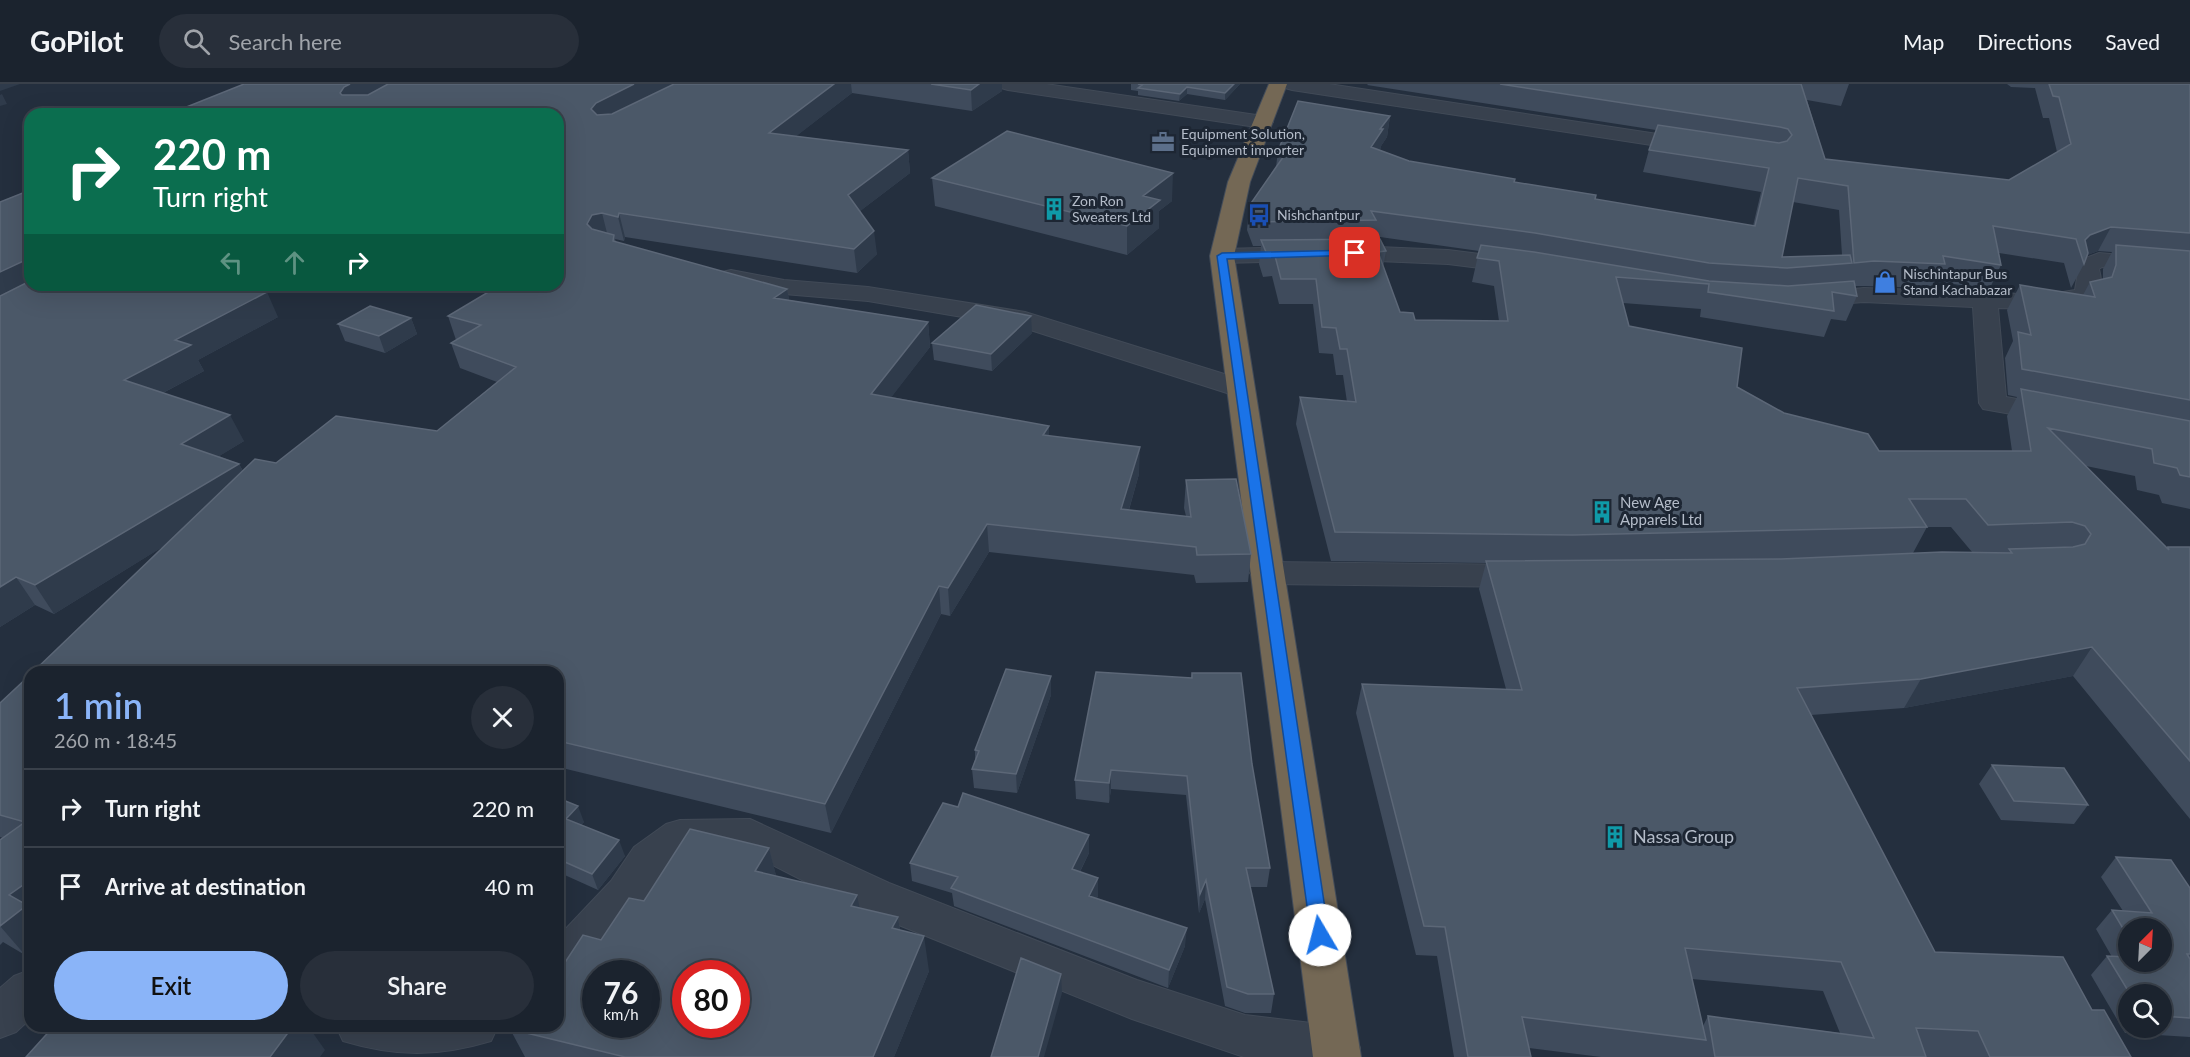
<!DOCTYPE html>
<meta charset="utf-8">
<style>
:root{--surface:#1b232e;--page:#282f3a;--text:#f1f3f6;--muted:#a0a4aa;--line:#39404a;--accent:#8ab4f8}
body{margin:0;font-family:Lato,sans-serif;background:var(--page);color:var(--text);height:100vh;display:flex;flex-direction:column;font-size:22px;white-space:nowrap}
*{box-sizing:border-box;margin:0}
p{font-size:20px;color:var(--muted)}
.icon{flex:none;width:33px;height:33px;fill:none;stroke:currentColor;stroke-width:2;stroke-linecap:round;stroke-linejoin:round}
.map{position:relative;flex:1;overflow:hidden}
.panel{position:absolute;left:24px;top:582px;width:540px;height:366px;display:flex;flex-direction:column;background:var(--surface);border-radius:18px;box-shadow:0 6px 24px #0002,0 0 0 2px var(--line)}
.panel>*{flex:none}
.guide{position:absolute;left:24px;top:24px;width:540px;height:183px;border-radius:18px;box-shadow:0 6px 24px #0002,0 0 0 2px var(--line);background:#0b6e4f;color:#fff;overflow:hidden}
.needle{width:39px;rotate:24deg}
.controls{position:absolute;left:2118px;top:834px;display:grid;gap:12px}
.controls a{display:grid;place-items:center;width:54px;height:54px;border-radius:50%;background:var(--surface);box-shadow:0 6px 24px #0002,0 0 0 2px var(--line);font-size:30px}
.speed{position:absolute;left:582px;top:876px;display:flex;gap:12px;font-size:30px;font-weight:700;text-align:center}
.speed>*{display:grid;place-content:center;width:78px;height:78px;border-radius:50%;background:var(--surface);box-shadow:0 6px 24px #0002,0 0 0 2px var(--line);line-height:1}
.speed small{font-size:15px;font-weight:400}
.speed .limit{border:9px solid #d22;background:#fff;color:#111}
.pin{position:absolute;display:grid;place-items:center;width:51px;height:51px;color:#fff;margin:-26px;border-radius:12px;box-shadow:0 3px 9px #0006}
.me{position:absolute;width:66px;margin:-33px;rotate:352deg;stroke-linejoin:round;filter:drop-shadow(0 0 4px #0008)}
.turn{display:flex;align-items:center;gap:21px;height:126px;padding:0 30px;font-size:27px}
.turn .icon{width:78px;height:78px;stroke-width:2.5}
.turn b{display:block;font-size:42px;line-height:51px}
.lanes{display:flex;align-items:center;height:57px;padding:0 30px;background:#0003;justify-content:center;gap:30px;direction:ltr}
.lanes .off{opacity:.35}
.round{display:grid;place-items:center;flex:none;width:63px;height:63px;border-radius:32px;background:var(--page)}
.overview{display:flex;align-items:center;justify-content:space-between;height:102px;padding:0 30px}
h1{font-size:36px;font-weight:600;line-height:45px;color:var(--accent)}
.cta{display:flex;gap:12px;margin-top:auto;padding:12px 30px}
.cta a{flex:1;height:69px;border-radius:36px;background:var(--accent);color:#111;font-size:24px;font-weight:600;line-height:69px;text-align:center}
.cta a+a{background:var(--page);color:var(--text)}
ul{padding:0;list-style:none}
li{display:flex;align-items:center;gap:18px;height:78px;padding:0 30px;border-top:2px solid var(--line)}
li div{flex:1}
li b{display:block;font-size:22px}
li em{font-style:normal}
header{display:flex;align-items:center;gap:36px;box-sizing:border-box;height:84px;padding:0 30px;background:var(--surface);border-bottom:2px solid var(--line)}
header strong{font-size:28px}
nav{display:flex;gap:33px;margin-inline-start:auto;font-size:21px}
.search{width:420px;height:54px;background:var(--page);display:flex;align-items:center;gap:15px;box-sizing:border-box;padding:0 21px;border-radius:33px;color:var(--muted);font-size:22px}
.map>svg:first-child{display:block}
</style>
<header>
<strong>GoPilot</strong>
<div class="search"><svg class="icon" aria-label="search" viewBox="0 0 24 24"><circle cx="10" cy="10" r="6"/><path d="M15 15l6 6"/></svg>Search here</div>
<nav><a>Map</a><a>Directions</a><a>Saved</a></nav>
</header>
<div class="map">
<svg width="2190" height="973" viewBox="0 0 2190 973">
<rect width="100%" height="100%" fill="#242f3e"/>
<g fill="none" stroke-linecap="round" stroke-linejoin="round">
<g stroke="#414a57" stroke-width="2">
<path id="minor" d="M999,0H1046L1263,32L1270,34L1273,38L1270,42L1263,44L1008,6L1001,4Z
M1283,0H1329L1697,56L1704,58L1707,62L1704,66L1697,68L1292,6L1285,4Z
M1355,162L1448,166L1520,175L1528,177L1532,182L1528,187L1520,189L1448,180L1355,176L1222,179L1214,177L1210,172L1214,167L1222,165Z
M2099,169L2190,177V191L2102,183L2099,185C2102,196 2102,208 2096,217L2046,225L1998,224L2006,313L2066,324L2070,330L2066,336L2056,338L1983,325L1979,319L1973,223L1864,218L1811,222L1802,220L1799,215L1802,210L1864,204L2046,211L2075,206L2077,194L2074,182L2078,177Z
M731,186L784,196L868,203L1025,228L1250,298L1254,304L1250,310L1240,312L1230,310L1021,243L868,217L784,210L722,198L719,193L722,188Z
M1267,478L1526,481L1538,484L1543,492L1538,500L1526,503L1267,500L1255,497L1250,489L1255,481Z
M750,735L889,799L1137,896L1245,931L1336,942L1353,949L1360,964L1356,973H1244L1132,935L859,825L745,767L688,768L664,787L641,823L574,897L558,903V853L611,797L634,763L666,740L680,736Z
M30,886V935L16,948L0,954V904L14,892Z
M336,942H498L491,957C438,973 396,973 343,957Z"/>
</g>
<g stroke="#434c59" stroke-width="2">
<path id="highway" d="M1269,0H1287L1250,98L1234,172L1361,973H1313L1210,172L1228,98Z"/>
</g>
<use href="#minor" fill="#38414e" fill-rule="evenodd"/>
<use href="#highway" fill="#746855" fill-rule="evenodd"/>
</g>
<path fill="#3f4b5c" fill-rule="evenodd" d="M244,0H1002V7L972,27L852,9L796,52L908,66L910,89L860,127L877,170L857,189L625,153L624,157L615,155L616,158L787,205L789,216L928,238L930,263L891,313L1049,342V352L1139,390L1129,426L1186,432L1184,424L1186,396L1251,470L1248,498L1196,499L1194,491L989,468L950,532L941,530L831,749L558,683V588L167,460L54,530L35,521L0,543V118L30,106V201L278,233L198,276L204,287L163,309L244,357L219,372L239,380L243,387L276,379L437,347L497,298L460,284L451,259L456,256L448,232L558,201V30Z
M1131,0H1240L1225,16L1187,10L1179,17L1138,11V7L1131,6Z
M1368,0H1849L1841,22L1807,16L1825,75L2009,96L2057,68L2049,34H2043L2035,4L2011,3L2007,0H2190V425L2162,419L2159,411L2137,406L2135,392L2086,382L2167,464L2168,463H2190V735L2073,592L1904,624L1811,631L1935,868L2092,926L2131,973H1601L1529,964L1531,973H1454L1437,872L1416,871L1356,629L1362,600L1506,605L1479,505L1486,479L1331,477L1296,340L1300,313L1347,318L1343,291H1336L1333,270L1319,269L1313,220H1279L1272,192L1263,193L1259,180L1261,162H1253L1247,146L1249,122L1276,83L1278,67L1390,32L1387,53L1381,62L1380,66L1409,77L1595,115L1753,142L1761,108L1643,88L1649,66L1656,46L1367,1ZM1793,118L1839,126L1842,171L1782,173ZM1373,152L1479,167L1472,198L1494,202L1499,237L1415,236L1400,228L1383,183L1386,167L1373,155ZM2098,167L2112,168L2103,185V195L2090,198L2083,211L2020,201L2007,226L2013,257L2005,274L2008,311L2017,313L2007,332L2012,367H1879L1784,329L1629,242L1623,219L1701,225L1700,233L1824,253L1831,235L1846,237L1857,212L1855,202H1864L1933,204L1937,197L1989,206L2001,181L1999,169L2064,179L2071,204L2084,180L2087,171ZM1927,443H1951L1972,468L1913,469ZM1692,895L1823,907L1840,949L1708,932L1703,942Z
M932,94L1172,117L1159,127V144L1127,171L935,122Z
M411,234L417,250L385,269L345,257L338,240Z
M1032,249L992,287L934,276L932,259Z
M1192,589L1252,680L1270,784L1267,803H1250L1274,910L1271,929H1245L1225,922L1205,815L1199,829L1186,711L1111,705L1109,719L1076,715L1075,696L1191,594Z
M30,591L25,871L3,858L0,861V756L3,754L0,753V619Z
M1051,592V611L1017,709L974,704L972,685L975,676V666Z
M1992,681L2088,721L2074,740L2001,736L1979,700Z
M558,714L584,738L581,741L625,772L598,806L558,788Z
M958,723L1089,751V769L1080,788L1098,794V812L1097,814L1185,862L1168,904L954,822L952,809L912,797L910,779Z
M769,764L776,792L859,824L898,833L900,846L929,887L894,973H525L510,945L644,817Z
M2116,773L2190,804V953L2125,949L2091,891L2107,872L2112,873L2096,845L2112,826L2123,827L2101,793ZM2128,844L2162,878H2128ZM2128,910H2162V944H2128Z"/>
<path fill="#2f3b4b" d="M0,0H20L0,7Z
M350,0H394L348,30L340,9L344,3Z
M634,0H681L601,40L591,25L596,19Z
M834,0H851L852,9L772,71L769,49Z
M979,0H1002V7L972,27L971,6Z
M1234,0H1240L1225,16V9Z
M1187,3V10L1179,17L1180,10Z
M2,10L7,20L0,22V11Z
M1390,32L1387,53L1381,62L1380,67L1371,63L1380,45Z
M908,66L910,89L851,134L848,111Z
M1173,89L1172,117L1159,127V144L1127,171V142L1143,112Z
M602,129L608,153L593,163L587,140L592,131Z
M619,129L625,153L624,157L618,133Z
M2111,143L2098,167L2082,173L2085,156L2090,151Z
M874,147L877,170L857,189L854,165Z
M29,174L30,201L0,219V188Z
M787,205L792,230L774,214Z
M267,208L278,233L198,276L204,287L138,322L124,296L175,256Z
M1031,232L1032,249L992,287L991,270Z
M411,234L417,250L385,269L379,252Z
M928,238L930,263L874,336L871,310Z
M230,331L244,357L195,387L181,360Z
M1049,342V369L1043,351Z
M1140,363L1139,390L1121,453V425Z
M239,380L253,407L54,530L35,501Z
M987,440L989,468L950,532L948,504Z
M16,493L35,521L0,543V503Z
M939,502L941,530L831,749L825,720Z
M2092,563L2073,592L1904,624L1921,595Z
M1051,592V611L1017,709L1016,690Z
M1111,686V705L1109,719V699Z
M578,722L584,738L572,751L566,735Z
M1089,751V769L1072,803V785Z
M619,756L625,772L598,806L592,790Z
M769,764L778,799L755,787Z
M1098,794V812L1089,830V812Z
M30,796V867L25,871L0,842L9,811Z
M1206,796L1205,815L1199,829L1200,810Z
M857,811L864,846L851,822Z
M898,833L903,868L892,844Z
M1187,844L1185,862L1168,904L1169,886Z
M924,852L929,887L894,973H873Z
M1061,890L1062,909L1044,973H1038Z
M293,942H308L325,966L320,973H270Z"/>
<path fill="#4b5868" stroke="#5c6777" stroke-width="1.5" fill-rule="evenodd" d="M244,0H350L344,3L340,9L342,11H368L388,0H634L596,19L591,25L597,31L612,30L674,0H834L769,49L908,66L848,111L874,147L854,165L619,129L618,133L602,129L592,131L587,140L592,145L614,151L613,157L787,205L774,214L928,238L871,310L1049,342L1043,351L1140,363L1121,425L1191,433L1186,396L1236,395L1251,470L1197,471L1196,463L987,440L948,504L939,502L825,720L558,657V588H33L255,375L276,379L336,332L437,347L516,283L451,259L481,241L448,232L500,201H558V30H169Z
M931,0H979L971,6Z
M1138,0H1234L1225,9L1187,3L1180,10L1138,4L1142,1Z
M1500,0H1801L1825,75L2009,96L2071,60L2059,13L2053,12L2049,0H2190V149L2111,143L2090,151L2085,156L2088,169L2084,180L2076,155L1993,142L2001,181L1943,172L1945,180L1874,177L1854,179L1848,102L1798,94L1782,173L1850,171L1852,179L1787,184L1709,179L1535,149L1371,127L1376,136L1255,138L1249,122L1286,69L1278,67L1298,17L1390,32L1380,45H1383L1371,63L1409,77L1515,95L1514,98L1596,111L1595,115L1755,142L1769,84L1649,66L1658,41L1779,59L1787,57L1792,51L1788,45L1780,43Z
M1007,47L1173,89L1143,112L1160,116L1127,142L932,94Z
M30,106V174L0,188V118Z
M1380,155L1386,167L1378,168L1400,228L1413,229L1415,236L1508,237L1499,177L1477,174L1481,161L1534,168L1709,197L1788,202L1854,197L1857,212L1832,208L1834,227L1708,208L1709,200L1616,193L1629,242L1742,264L1737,303L1784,329L1868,350L1879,367H2031L2021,305L2190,337V393L2180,391L2177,384L2154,379L2152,365L2048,344L2169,466L2168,463H2190V677L2092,563L1921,595L1797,604L1935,868L2063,873L2092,926H2104L2131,973H1990L1978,947L1916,944L1926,973H1715L1708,932L1874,954L1841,878L1685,864L1706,956L1522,933L1531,973H1468L1445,843L1424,842L1362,600L1522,606L1486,477L1781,475L1942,468L2012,469L2009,465L2073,463L2085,460L2091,450L2085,442L2072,438L1988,441L1966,415H1909L1927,443L1573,451L1335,448L1300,313L1356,318L1347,265H1340L1336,244L1322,243L1316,195H1281L1274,168H1266L1261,156Z
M2116,161L2190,167V316L2022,285L2018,248L2031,251L2020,201L2095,213L2090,198L2112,193L2116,181Z
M30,197V201H243L267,208L175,256L191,261L124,296L230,331L181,360L239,380L35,501L16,493L0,503V212Z
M976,221L1031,232L991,270L932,259Z
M370,222L411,234L379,252L338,240Z
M1006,585L1051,592L1016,690L972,685L979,667L975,666Z
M1096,588L1192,594V589H1241L1252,680L1270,784H1246L1274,910H1248L1227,903L1206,796L1200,810L1187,692L1111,686L1109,699L1075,696Z
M30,591V796L9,811L27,821L0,842V756L25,738L0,731V619Z
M1992,681L2064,684L2088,721L2014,717Z
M963,709L1089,751L1072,785L1098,794L1089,812L1187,844L1169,886L951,804L958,793L910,779L943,719L958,723Z
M558,714L578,722L566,735L619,756L592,790L558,775Z
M690,745L769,764L755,787L857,811L851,822L898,833L892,844L924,852L873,973H625L510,945L512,942H558V889L583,851L601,856L629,814L644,817ZM596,890H646V940H596ZM686,890H736V940H686Z
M2116,773L2171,776L2190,804V870H2187L2190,875V934L2162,932V910H2130L2107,872L2128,873V878H2162V844H2128V853L2112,826L2152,829Z
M1021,874L1061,890L1038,973H991Z
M54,942H293L270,973H26Z"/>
<path fill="#1a73e8" stroke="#114b97" stroke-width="1.5" d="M1355,166L1360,169L1359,171L1227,175L1329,851L1326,857L1320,859L1313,857L1311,851L1217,172L1222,169Z"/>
<defs>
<g id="office-bare" transform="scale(1.8)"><path d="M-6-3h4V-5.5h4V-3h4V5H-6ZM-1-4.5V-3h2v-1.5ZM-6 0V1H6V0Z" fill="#5c6f8a" stroke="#1d2633" stroke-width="2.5" paint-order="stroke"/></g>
<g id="building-bare" transform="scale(1.8)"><path d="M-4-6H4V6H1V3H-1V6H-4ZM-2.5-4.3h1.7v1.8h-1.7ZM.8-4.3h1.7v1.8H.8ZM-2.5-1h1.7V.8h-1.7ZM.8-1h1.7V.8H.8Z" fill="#0f9aa8" stroke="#1d2633" stroke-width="2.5" paint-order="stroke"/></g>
<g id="bus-bare" transform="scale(1.8)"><path d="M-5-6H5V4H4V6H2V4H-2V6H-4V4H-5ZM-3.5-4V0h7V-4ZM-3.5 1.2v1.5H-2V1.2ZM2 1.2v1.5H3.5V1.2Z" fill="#1a4fb4" stroke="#1d2633" stroke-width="2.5" paint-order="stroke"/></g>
<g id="shop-bare" transform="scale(1.8)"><path d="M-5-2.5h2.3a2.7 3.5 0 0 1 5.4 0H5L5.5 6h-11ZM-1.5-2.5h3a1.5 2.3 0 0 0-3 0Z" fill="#3f7fe0" stroke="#1d2633" stroke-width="2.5" paint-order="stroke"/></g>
</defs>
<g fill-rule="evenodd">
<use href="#office-bare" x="1163" y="58"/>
<use href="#building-bare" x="1054" y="125"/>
<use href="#bus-bare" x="1259" y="131"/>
<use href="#shop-bare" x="1885" y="198"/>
<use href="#building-bare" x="1602" y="428"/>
<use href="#building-bare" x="1615" y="753"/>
</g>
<g text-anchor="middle" stroke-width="6" stroke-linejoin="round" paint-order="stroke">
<g font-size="14" fill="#b4bcc9" stroke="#1d2633" text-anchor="start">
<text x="1181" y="55">Equipment Solution,<tspan x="1181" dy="16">Equipment importer</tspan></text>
<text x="1072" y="122">Zon Ron<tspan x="1072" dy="16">Sweaters Ltd</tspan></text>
<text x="1277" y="136">Nishchantpur</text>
<text x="1903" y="195">Nischintapur Bus<tspan x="1903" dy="16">Stand Kachabazar</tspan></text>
</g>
<g font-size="15" fill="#b4bcc9" stroke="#1d2633" text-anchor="start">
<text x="1620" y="424">New Age<tspan x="1620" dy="17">Apparels Ltd</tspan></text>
</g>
<g font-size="18" fill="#b4bcc9" stroke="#1d2633" text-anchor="start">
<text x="1633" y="759">Nassa Group</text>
</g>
</g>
</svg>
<div class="controls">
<a><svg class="needle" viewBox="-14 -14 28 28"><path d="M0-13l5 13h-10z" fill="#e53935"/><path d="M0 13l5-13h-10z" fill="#a0a4aa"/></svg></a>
<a><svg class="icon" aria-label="search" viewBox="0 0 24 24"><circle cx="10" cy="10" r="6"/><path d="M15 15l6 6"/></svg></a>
</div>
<div class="speed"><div>76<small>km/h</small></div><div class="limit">80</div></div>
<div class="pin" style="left:1355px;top:169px;background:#d93025"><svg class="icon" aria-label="arrive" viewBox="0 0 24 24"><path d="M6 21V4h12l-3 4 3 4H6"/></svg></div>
<svg class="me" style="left:1320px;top:851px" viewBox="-20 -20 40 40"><circle r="19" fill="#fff"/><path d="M0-13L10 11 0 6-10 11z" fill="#1a73e8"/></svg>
<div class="guide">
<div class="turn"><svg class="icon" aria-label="right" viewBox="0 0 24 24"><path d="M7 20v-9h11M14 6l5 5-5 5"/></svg><div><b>220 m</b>Turn right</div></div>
<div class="lanes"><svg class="icon off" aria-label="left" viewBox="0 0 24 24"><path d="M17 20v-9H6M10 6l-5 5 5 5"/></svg><svg class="icon off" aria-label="ahead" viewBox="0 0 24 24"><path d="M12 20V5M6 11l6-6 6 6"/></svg><svg class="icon" aria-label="right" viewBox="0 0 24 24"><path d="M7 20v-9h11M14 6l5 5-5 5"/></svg></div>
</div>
<section class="panel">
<div class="overview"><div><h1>1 min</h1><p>260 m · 18:45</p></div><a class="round"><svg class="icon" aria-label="close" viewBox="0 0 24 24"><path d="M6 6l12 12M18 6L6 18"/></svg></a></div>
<ul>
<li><svg class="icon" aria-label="right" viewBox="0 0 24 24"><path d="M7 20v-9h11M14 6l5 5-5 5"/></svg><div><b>Turn right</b></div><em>220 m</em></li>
<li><svg class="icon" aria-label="arrive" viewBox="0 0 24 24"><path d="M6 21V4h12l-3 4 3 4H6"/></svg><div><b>Arrive at destination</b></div><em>40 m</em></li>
</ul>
<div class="cta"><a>Exit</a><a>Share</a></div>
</section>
</div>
